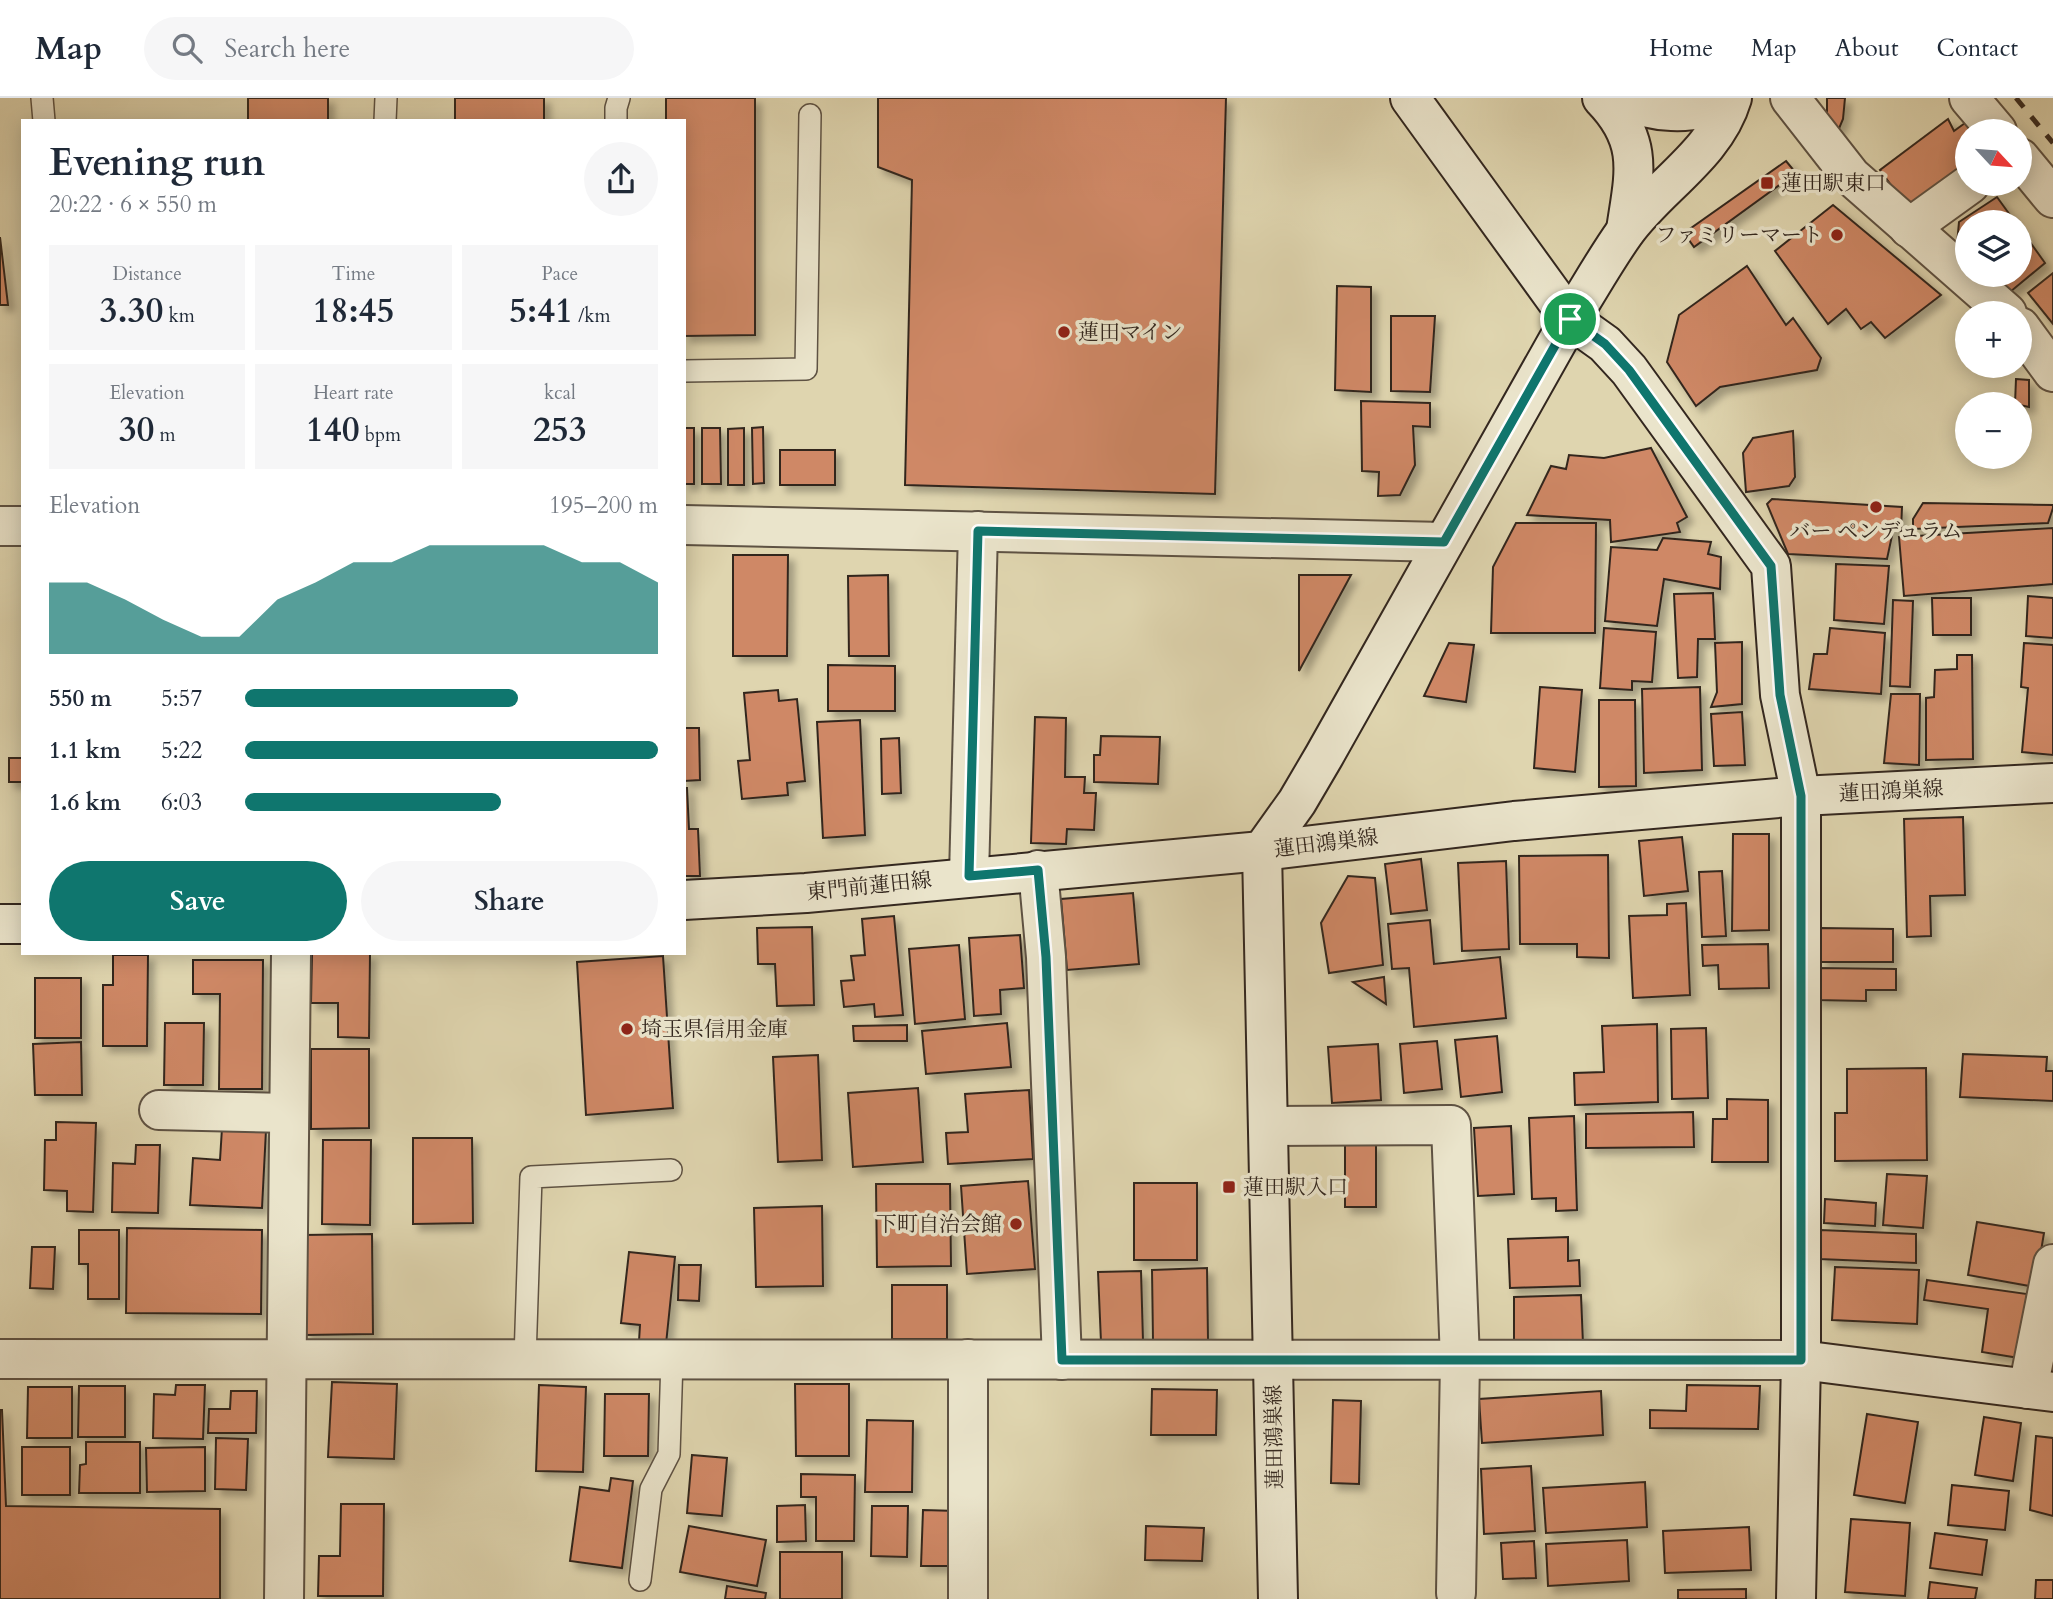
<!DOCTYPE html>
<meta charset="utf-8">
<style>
:root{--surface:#fff;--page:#f6f6f7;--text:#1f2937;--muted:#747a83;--line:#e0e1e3;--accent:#0f766e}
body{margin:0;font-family:Cardo,"Noto Serif JP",serif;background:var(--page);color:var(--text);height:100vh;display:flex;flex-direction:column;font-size:26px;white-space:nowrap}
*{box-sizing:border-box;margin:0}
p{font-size:23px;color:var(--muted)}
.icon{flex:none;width:38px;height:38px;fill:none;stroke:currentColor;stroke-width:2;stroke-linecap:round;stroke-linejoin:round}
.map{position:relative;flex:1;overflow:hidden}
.side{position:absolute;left:21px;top:21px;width:665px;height:836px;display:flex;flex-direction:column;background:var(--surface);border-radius:0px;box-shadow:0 4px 18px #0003}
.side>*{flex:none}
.needle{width:46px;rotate:116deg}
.buttons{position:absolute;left:1955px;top:21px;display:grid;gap:14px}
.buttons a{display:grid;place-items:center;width:77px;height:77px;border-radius:50%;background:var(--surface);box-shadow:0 4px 18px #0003;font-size:35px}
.pin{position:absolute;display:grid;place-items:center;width:60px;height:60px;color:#fff;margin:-30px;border:4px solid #fff;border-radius:50%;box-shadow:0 2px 7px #0007}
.round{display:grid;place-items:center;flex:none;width:74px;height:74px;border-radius:37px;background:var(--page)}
.head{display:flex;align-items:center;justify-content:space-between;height:119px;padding:0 28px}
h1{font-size:38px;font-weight:700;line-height:52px}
.metrics{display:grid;grid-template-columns:repeat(3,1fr);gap:10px;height:119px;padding:7px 28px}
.metrics div{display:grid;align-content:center;border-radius:0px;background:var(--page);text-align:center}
.metrics b{font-size:35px;font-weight:700}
.metrics small{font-size:19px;font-weight:400}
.metrics p{font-size:19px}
.chart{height:196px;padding:14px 28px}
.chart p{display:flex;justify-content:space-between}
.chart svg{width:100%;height:126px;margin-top:7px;fill:var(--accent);opacity:.7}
.action{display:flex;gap:14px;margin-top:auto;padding:14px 28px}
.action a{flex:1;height:80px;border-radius:42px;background:var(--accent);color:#fff;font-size:28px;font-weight:700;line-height:80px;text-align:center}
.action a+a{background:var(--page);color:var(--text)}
ul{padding:0 28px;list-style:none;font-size:23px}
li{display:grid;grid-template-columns:112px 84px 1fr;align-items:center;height:52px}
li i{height:18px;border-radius:9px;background:var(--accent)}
header{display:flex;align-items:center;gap:42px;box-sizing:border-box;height:98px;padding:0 35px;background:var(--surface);border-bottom:2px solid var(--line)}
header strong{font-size:33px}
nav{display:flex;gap:38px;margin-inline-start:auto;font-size:24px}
.search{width:490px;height:63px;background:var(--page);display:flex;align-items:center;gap:18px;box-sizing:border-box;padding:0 24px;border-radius:38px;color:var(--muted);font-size:26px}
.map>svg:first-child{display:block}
.building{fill:#cf8866;stroke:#33271f;stroke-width:2;filter:url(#shadow)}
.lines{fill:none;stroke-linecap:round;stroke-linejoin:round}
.lane-casing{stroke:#5e5243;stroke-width:24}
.street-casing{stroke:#5e5243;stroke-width:42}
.secondary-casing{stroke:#33271f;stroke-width:42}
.lane{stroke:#eae4cb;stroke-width:21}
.street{stroke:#eae4cb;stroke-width:38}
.secondary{stroke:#eae4cb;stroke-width:38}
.rail{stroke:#33271f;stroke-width:5;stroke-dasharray:12 12;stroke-linecap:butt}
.route-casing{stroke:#fff;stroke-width:14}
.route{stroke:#0f766e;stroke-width:9}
.poi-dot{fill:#8f2418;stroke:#eae4cb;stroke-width:2.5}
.labels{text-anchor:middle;stroke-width:7;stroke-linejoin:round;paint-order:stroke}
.poi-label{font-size:21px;fill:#33271f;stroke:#eae4cb;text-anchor:start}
.street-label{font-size:21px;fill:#33271f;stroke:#eae4cb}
</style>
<header>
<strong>Map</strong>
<div class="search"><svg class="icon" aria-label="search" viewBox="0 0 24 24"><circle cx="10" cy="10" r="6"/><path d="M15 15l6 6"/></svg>Search here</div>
<nav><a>Home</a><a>Map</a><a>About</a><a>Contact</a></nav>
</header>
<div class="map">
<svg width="2053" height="1501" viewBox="0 0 2053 1501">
<defs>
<filter id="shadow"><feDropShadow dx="6" dy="6" stdDeviation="3.5" flood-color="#0004"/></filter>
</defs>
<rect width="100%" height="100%" fill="#dfd5af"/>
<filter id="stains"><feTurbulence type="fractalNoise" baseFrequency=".00286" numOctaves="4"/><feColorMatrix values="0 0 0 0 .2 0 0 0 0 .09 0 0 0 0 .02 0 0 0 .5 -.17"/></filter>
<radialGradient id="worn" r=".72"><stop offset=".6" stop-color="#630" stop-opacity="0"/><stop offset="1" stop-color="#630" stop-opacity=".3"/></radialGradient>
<g class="building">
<rect x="248" y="0" width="80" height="23"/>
<rect x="455" y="0" width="89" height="23"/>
<polygon points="666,0 755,0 755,237 684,238 684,23 666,23"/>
<polygon points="878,0 1226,0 1215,396 905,387 912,82 878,69"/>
<polygon points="1827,0 1845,0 1843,21 1838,33 1823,26 1827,13"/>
<polygon points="1948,21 1954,33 1965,25 1972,33 1967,33 1967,66 1907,109 1880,72"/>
<polygon points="1786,63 1796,75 1694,149 1684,135"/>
<polygon points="1997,99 2015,124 1967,124 1967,155 1957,146 1959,124"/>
<polygon points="1833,107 1941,197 1885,240 1871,224 1861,231 1846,211 1828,226 1775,153"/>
<polygon points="2020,130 2045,165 2010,194 1991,177 2020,177"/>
<polygon points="0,139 8,207 0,207"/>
<polygon points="1747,168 1786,227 1793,220 1821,260 1817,272 1720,289 1696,308 1667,264 1679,217"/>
<polygon points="2053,175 2053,226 2028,195"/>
<polygon points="1337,188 1371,189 1371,294 1335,292"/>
<polygon points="1391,218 1435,218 1430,294 1391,293"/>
<polygon points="2016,281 2029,282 2029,309 2015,306"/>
<polygon points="1361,303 1430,305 1430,329 1413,328 1415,367 1400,397 1378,398 1379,374 1362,373"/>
<polygon points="763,329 764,385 753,386 752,330"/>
<rect x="684" y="330" width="10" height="56"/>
<polygon points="702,330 720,330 721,386 702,386"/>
<polygon points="744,330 744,387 728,387 728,331"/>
<polygon points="1793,333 1795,379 1789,388 1746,394 1743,355 1753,340"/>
<polygon points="1651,350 1687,419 1677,425 1680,434 1611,444 1610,422 1527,417 1551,368 1566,371 1569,357 1604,360"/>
<rect x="780" y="352" width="55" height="35"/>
<polygon points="1772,401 1902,409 1901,433 1893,433 1887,461 1788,456 1767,406"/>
<polygon points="1923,405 2053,407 2053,410 2048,425 1913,431 1913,421"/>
<polygon points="1516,425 1596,425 1595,535 1491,535 1493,469"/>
<polygon points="2053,430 2053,486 1904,498 1899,439"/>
<polygon points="1663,440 1711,444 1708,456 1721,459 1720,491 1664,481 1657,528 1605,523 1611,449 1657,452"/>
<polygon points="733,457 788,457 787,558 733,558"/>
<polygon points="1836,466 1889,468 1884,526 1834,522"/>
<polygon points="888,477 889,558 849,558 848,478"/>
<polygon points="1299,477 1351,477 1299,573"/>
<polygon points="1713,495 1715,541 1698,541 1697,579 1678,580 1674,496"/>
<polygon points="2028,498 2053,500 2053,540 2026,538"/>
<polygon points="1932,500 1971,500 1971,537 1933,537"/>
<polygon points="1893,502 1913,503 1910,589 1890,588"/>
<polygon points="1604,530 1656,534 1652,584 1632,583 1632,592 1600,590"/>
<polygon points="1830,530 1885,535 1881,596 1809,591 1814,556 1827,556"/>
<polygon points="1742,544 1742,606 1711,609 1717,594 1715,545"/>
<polygon points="1449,545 1474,547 1466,604 1424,598"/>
<polygon points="2024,545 2053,547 2053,657 2022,654 2028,590 2021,589"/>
<polygon points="1957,557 1972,557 1973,661 1926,662 1926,600 1934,599 1935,572 1957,571"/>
<polygon points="828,567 895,568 895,613 828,613"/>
<polygon points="1540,589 1582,592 1575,674 1534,670"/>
<polygon points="1700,589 1702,672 1644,675 1642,591"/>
<polygon points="778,592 779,603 797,601 805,683 787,685 788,697 742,701 738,663 750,662 744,595"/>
<polygon points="1891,596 1920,596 1919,667 1884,665"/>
<polygon points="1599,602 1635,602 1636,688 1599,689"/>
<polygon points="1742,614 1745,667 1714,668 1711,616"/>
<polygon points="1035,619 1066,620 1065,679 1085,679 1084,695 1096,695 1094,732 1067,731 1066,746 1031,745"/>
<polygon points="860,622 865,737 823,740 817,624"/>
<polygon points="684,630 699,630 700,682 684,683"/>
<polygon points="1101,638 1160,639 1158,686 1094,684 1094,657 1100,657"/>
<polygon points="899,640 901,695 882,696 881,641"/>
<rect x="9" y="660" width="14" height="24"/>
<polygon points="684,690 687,690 689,731 698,731 700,778 684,778"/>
<polygon points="1963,719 1965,797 1930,798 1931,838 1907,839 1904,721"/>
<polygon points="1733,736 1769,736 1769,832 1732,833"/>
<polygon points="1682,739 1688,793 1644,798 1639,743"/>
<polygon points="1608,757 1609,860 1577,859 1577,846 1520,846 1519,758"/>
<polygon points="1421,761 1427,812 1391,816 1385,766"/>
<polygon points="1506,763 1509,851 1462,853 1458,765"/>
<polygon points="1722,773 1726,838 1702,839 1699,774"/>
<polygon points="1348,778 1375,780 1383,867 1329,875 1321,825"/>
<polygon points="1133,795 1139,866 1067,872 1061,801"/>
<polygon points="1686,805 1690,897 1633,900 1629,818 1667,817 1667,806"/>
<polygon points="894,818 903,917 875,919 874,906 844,909 841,883 854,882 851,858 865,857 862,821"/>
<polygon points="1430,822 1434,866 1500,859 1506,920 1414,929 1409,870 1392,871 1388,826"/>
<polygon points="812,829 814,907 777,908 775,866 758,866 757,830"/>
<polygon points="1821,830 1893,831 1893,864 1821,864"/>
<polygon points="1020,837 1024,890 1000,892 1001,916 974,918 969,840"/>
<polygon points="1768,846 1769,890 1719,891 1718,867 1703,868 1702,847"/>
<polygon points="959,847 965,921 915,926 909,851"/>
<polygon points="312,856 370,856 369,940 338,939 338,905 311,905"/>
<polygon points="113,857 148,857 147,948 103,948 103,887 113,887"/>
<polygon points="663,858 673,1010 586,1017 577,864"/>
<polygon points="193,862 263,862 262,991 219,991 220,896 193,896"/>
<polygon points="1817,870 1896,871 1896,892 1866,892 1866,903 1815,902"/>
<polygon points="1384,879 1386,906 1353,884"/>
<rect x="35" y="880" width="46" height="60"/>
<polygon points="165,925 204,925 203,987 164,987"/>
<polygon points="1007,925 1011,969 926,976 922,933"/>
<polygon points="1657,926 1658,1004 1575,1007 1574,975 1604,974 1602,928"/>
<polygon points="907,927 907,943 854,943 853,928"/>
<polygon points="1706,930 1708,1000 1672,1001 1671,931"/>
<polygon points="1497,938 1502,994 1461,999 1455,942"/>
<polygon points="1437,943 1442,991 1404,995 1400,946"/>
<polygon points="81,944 82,997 35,997 33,946"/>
<polygon points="1378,946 1381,1002 1332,1005 1328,949"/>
<polygon points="311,951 369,951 369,1030 311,1031"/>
<polygon points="1963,956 2047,959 2046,973 2053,973 2053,1003 1960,999"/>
<polygon points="818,957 822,1062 778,1064 773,959"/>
<polygon points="1926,970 1927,1062 1835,1063 1835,1015 1847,1015 1847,971"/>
<polygon points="918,990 923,1064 853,1069 848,995"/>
<polygon points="1029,992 1033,1061 948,1066 946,1035 968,1034 965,996"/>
<polygon points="1727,1001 1768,1002 1768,1064 1712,1064 1713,1021 1727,1021"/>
<polygon points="1693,1014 1694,1049 1586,1050 1586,1016"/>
<polygon points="1574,1018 1577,1112 1556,1113 1556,1100 1532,1101 1529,1020"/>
<polygon points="56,1024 96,1025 93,1114 67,1113 67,1093 44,1092 45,1042 56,1042"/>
<polygon points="1511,1028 1514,1096 1478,1098 1474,1030"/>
<polygon points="222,1030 266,1032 262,1110 190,1107 193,1060 220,1062"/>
<polygon points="413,1040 472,1040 473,1125 413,1126"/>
<polygon points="323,1042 371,1042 370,1127 322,1126"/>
<rect x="1345" y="1046" width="31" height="63"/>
<polygon points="136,1047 160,1047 158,1115 112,1114 113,1065 135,1066"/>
<polygon points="1887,1076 1927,1078 1923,1130 1883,1127"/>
<polygon points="1028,1083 1035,1171 967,1176 961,1088"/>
<rect x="1134" y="1085" width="63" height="77"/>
<polygon points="876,1086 950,1086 951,1168 877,1169"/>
<polygon points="1825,1101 1876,1105 1875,1128 1824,1125"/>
<polygon points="822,1108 823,1188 756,1189 754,1110"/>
<polygon points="1977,1124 2044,1135 2035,1189 1968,1177"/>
<polygon points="127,1130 262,1132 261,1216 126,1215"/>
<polygon points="79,1132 119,1132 119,1201 88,1201 88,1166 79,1166"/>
<polygon points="1820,1132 1916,1136 1916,1165 1819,1161"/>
<polygon points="372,1136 373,1236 304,1237 303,1137"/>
<polygon points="1568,1139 1568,1163 1579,1162 1580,1188 1510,1190 1508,1141"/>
<polygon points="32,1149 55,1149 53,1191 30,1190"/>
<polygon points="629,1154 675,1159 666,1246 639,1243 640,1227 621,1225"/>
<polygon points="679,1167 701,1167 699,1203 678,1202"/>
<polygon points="1835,1169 1919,1172 1917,1226 1832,1222"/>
<polygon points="1207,1170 1208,1242 1153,1243 1152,1172"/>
<polygon points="1141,1173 1143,1243 1101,1244 1098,1174"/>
<polygon points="1927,1182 2027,1196 2019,1260 1982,1254 1988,1211 1924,1202"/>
<rect x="892" y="1187" width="55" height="54"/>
<polygon points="1581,1197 1583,1246 1514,1247 1514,1199"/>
<polygon points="332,1284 397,1286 394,1361 328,1359"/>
<polygon points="795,1286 849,1286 849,1358 796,1358"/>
<polygon points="176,1287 205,1287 203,1341 153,1340 154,1296 175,1297"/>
<polygon points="539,1287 586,1289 583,1374 536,1373"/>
<polygon points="1687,1287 1760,1288 1758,1331 1650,1330 1650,1312 1686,1313"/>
<polygon points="79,1288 125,1288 125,1339 78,1339"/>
<polygon points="28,1289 72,1289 72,1340 27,1340"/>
<polygon points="1152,1291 1217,1292 1216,1337 1151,1337"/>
<polygon points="231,1293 257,1293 256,1335 208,1335 209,1311 230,1311"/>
<polygon points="1601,1293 1603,1337 1482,1345 1479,1301"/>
<polygon points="605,1296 649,1296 648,1358 604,1358"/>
<polygon points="1333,1302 1361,1303 1359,1386 1331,1385"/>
<polygon points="0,1312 2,1312 6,1408 220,1411 220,1501 0,1501"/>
<polygon points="1867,1316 1918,1324 1905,1405 1854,1397"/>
<polygon points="1984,1319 2021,1325 2013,1383 1975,1377"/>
<polygon points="867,1322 913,1323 912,1394 865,1394"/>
<polygon points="2036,1338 2053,1340 2053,1418 2030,1412"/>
<polygon points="216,1340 248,1341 246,1392 215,1391"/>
<polygon points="86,1344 140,1344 140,1395 79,1395 80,1367 86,1366"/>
<rect x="22" y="1349" width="48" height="48"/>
<polygon points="205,1349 205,1393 147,1394 146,1350"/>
<polygon points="692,1357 727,1360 722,1418 687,1415"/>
<polygon points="1531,1368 1535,1433 1484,1436 1481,1371"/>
<polygon points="801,1376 855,1377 854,1443 816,1443 816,1399 801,1399"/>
<polygon points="611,1380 633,1383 622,1470 570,1463 580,1389 609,1393"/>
<polygon points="1645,1384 1647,1429 1546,1435 1543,1390"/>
<polygon points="1952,1387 2009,1393 2005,1432 1948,1427"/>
<polygon points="341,1406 384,1406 383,1498 318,1498 319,1458 340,1458"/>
<polygon points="805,1407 806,1443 777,1444 777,1408"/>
<polygon points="872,1408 908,1408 907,1459 871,1458"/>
<polygon points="923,1412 957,1413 956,1468 921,1468"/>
<polygon points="1851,1421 1910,1425 1905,1498 1845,1494"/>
<polygon points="689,1428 766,1442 757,1488 680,1474"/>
<polygon points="1146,1428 1204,1430 1202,1463 1145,1462"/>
<polygon points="1749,1429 1751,1472 1665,1475 1663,1433"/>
<polygon points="1935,1435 1987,1442 1982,1477 1930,1470"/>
<polygon points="1627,1442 1629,1483 1548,1488 1546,1446"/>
<polygon points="1534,1443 1536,1480 1503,1481 1501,1445"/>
<rect x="780" y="1454" width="62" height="47"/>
<polygon points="2036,1482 2053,1482 2053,1501 2035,1501"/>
<polygon points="1930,1484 1977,1490 1975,1501 1928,1501"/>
<polygon points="727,1488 766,1495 765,1501 725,1501"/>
<polygon points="1746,1491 1746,1501 1678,1501 1678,1492"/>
</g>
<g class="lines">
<g class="lane-casing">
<g id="lane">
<polyline points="42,0 44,23"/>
<polyline points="385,23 386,0"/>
<polyline points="616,23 616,10 619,0"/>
<polyline points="684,273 806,271 810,17"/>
<polyline points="525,1261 531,1079 671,1072"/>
<polyline points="640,1482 651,1391 669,1356 672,1261"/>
</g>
</g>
<g class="street-casing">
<g id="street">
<polyline points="1790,0 1851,78 2007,215"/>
<polyline points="1969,0 1997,33"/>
<polyline points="2020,60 2053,100"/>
<polyline points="1909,130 1970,86"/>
<polyline points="2020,229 2053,274"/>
<polyline points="684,427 1444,444"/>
<polyline points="0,428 23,428"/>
<polyline points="1038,772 1046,859 1062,1262"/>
<polyline points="969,778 978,433"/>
<polyline points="159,1012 289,1015"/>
<polyline points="1269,1028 1451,1027 1460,1262 1456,1495"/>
<polyline points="0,1261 1801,1262"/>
<polyline points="968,1261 968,1501"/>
<polyline points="2028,1291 2053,1166"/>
<polyline points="284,1501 291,856"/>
</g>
</g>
<g class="secondary-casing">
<g id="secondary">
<polyline points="1410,0 1570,221 1605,246 1629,272 1771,468 1780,597 1801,698 1801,1262 1796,1501"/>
<path d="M 1602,0 C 1645,44 1634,77 1626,132"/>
<path d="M 1619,0 C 1650,14 1694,21 1722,0"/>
<path d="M 1262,753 L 1297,704 L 1324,658 L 1570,221 C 1588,193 1605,162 1625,134 C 1658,88 1715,57 1732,0"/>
<polyline points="1262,753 1278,1501"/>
<polyline points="684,802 806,795 1262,753 1514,723 1801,698 2053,685"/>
<polyline points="0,826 23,826"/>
<polyline points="1801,1262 2053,1294"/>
</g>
</g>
<use href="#lane" class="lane"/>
<use href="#street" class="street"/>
<use href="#secondary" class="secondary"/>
<polyline class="rail" points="2016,0 2053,45"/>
</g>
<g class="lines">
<g class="route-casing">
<polygon id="route" points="1570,221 1605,246 1629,272 1771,468 1780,597 1801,698 1801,1262 1062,1262 1046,859 1038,772 969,778 978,433 1444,444"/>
</g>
<use href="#route" class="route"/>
</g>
<g class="poi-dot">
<rect x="1760" y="78" width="14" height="14" rx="3.5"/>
<circle cx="1837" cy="137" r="7"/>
<circle cx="1064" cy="234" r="7"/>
<circle cx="1876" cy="409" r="7"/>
<circle cx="627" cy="931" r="7"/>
<rect x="1222" y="1082" width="14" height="14" rx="3.5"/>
<circle cx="1016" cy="1126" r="7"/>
</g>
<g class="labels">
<g class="poi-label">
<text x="1781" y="92">蓮田駅東口</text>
<text x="1823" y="144" text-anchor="end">ファミリーマート</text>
<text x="1078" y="241">蓮田マイン</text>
<text x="1876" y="440" text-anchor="middle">バー ペンデュラム</text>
<text x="641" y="938">埼玉県信用金庫</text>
<text x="1243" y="1096">蓮田駅入口</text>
<text x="1002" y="1133" text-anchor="end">下町自治会館</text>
</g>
<g class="street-label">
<text transform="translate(1891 693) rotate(-3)" y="7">蓮田鴻巣線</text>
<text transform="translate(1326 745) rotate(-7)" y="7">蓮田鴻巣線</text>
<text transform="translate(869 788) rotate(-6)" y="7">東門前蓮田線</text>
<text transform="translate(1274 1339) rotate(-91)" y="7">蓮田鴻巣線</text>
</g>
</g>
<rect width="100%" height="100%" filter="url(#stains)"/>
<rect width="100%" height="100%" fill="url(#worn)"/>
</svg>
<div class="buttons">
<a><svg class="needle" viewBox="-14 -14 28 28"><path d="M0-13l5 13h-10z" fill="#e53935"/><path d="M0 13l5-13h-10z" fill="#747a83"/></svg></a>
<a><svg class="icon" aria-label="layers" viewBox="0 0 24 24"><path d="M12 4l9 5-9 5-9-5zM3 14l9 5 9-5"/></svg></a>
<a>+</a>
<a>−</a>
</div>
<div class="pin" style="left:1570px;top:221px;background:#1e9e55"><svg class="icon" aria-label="arrive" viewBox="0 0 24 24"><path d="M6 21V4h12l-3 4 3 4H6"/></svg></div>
<section class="side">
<div class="head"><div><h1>Evening run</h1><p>20:22 · 6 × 550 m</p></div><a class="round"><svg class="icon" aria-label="share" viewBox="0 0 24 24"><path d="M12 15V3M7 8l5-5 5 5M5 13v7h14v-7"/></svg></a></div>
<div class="metrics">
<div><p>Distance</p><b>3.30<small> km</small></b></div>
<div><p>Time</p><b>18:45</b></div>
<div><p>Pace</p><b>5:41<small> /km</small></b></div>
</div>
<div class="metrics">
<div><p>Elevation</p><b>30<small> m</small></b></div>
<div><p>Heart rate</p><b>140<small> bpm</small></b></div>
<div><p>kcal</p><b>253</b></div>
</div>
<div class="chart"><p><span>Elevation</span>195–200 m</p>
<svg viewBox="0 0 160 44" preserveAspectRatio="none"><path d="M0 44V19L10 19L20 25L30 32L40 38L50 38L60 25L70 19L80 12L90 12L100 6L110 6L120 6L130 6L140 12L150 12L160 19V44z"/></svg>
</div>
<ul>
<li><b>550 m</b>5:57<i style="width:66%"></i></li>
<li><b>1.1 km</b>5:22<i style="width:100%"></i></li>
<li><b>1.6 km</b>6:03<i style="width:62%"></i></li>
</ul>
<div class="action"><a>Save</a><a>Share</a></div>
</section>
</div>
